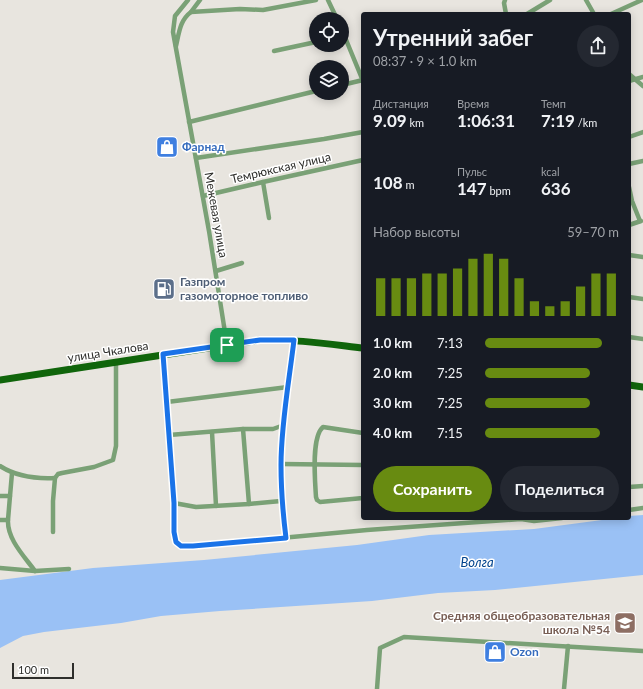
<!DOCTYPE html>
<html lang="ru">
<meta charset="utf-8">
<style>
:root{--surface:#171b24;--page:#242831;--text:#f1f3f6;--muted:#9ea1a6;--accent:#688b11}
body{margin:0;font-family:Lato,sans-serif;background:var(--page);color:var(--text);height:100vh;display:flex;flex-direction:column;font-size:15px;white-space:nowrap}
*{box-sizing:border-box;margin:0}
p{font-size:13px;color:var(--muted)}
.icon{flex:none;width:22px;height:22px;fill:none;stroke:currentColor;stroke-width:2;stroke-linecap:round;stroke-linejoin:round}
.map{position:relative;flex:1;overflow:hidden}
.details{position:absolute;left:361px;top:12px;width:270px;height:508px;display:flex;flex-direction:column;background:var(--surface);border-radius:4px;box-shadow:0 2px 10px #0003}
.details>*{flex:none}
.buttons{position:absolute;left:309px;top:12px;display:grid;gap:8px}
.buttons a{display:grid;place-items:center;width:40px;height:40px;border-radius:50%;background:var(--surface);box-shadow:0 2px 10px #0003;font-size:20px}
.scale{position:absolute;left:12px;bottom:10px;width:62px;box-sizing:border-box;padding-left:4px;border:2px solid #2e2e2b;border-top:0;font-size:11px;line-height:14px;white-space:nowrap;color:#2e2e2b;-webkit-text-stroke:3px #fff;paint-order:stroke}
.pin{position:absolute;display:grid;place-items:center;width:34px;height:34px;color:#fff;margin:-17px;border-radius:8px;box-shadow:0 2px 6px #0006}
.round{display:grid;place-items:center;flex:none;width:42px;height:42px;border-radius:21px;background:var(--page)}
.head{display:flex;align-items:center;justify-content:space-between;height:68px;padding:0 12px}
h1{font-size:22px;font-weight:700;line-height:30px}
.stats{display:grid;grid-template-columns:repeat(3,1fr);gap:6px;height:68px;padding:4px 12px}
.stats div{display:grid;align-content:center}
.stats b{font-size:17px;font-weight:700}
.stats small{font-size:11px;font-weight:400}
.stats p{font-size:11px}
.chart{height:112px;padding:8px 12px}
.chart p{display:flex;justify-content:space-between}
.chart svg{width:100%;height:72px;margin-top:4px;stroke:var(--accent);stroke-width:6}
.cta{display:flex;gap:8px;margin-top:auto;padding:8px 12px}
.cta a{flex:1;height:46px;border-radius:24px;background:var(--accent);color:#fff;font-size:16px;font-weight:700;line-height:46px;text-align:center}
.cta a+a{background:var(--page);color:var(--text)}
ul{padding:0 12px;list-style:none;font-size:13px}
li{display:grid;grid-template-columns:64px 48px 1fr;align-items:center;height:30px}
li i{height:10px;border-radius:5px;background:var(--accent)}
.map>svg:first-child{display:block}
.water{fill:#9ac1f5}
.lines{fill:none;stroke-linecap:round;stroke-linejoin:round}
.street{stroke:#7aa176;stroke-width:4.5}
.primary{stroke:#10650b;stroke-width:7}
.route-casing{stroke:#fff;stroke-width:8}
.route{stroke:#1a73e8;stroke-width:5}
.labels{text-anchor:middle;stroke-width:3;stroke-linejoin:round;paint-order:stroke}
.shop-label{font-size:12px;font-weight:bold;fill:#366cbe;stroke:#fff;text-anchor:start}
.street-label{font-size:12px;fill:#2e2e2b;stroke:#fff}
.service-label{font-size:12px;font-weight:bold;fill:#4e5e75;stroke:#fff;text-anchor:start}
.education-label{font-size:12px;font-weight:bold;fill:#785e54;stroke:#fff;text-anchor:end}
.water-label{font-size:13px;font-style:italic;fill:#00438d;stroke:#fff}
</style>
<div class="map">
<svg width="643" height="689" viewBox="0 0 643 689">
<rect width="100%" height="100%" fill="#e8e5df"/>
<polygon class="water" points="643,515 643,575 495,590 438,593 372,601 220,611 161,616 121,623 44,632 23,636 0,648 0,580 93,568 204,560 357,545 429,535 534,529 617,518 629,518 629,516"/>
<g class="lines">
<g class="street">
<polyline points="188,0 175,16 173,32 209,231 227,345"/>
<polyline points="328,0 337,19"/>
<polyline points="505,0 504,3 506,14"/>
<polyline points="586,0 594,14"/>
<polyline points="191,12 200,0"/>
<polyline points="527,14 550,0"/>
<polyline points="611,14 642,0"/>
<polyline points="342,30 363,81"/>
<path d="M 176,46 C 179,33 180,20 191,12 L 240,9 L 263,10 L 316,0"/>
<polyline points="274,51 316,42"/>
<polyline points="629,74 643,86"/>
<polyline points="629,81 643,77"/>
<polyline points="342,85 363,80"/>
<polyline points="189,122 316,91"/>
<polyline points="629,137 643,132"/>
<polyline points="196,158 324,139 363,132"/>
<polyline points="629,164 643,161"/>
<polyline points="263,182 269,218"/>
<polyline points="629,187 632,201 640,221"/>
<polyline points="203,196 263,182 363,160"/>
<polyline points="629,225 641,221"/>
<polyline points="629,255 643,257"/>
<polyline points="216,271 242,263"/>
<polyline points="629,297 643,299"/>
<polyline points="629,337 643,339"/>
<polyline points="163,354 174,503 174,532 176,542 181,546 193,546 367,530 521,519 534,521 562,518"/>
<polyline points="167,402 288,387"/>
<polyline points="243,429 249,504"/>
<polyline points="212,432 216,506"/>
<path d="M 363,433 L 323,427 C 311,437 315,481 316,497 L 317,500 L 320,502 L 363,498"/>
<polyline points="169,435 243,429 273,429 284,425"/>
<polyline points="281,464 363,465"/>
<path d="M 0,466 C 17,477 35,479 55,478"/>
<polyline points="629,487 643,486"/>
<polyline points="0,496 10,496 8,520"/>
<polyline points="10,496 12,473"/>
<polyline points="174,503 196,507 249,504 281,501"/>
<polyline points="629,510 643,508"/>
<path d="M 0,520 L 8,520 C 7,539 24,556 35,571"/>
<polyline points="53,532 53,501 55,478 58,474 62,473 94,467 113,460 116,446 116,361"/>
<path d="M 286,538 C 283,514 281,490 281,465 C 281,424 289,382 294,340"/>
<polyline points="0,568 35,571 69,569"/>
<polyline points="377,689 380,648 404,637 643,651"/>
<polyline points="564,689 568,646"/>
</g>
<g class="primary">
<path d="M 0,380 L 260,340 C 295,339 328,344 363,348"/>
<polyline points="629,385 643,387"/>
</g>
</g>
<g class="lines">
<g class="route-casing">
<path id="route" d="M 260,340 L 294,340 C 289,382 281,424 281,465 C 281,490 283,514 286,538 L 193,546 L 181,546 L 176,542 L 174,532 L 174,503 L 163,354 Z"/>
</g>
<use href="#route" class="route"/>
</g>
<defs>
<g id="shop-square" transform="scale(1.15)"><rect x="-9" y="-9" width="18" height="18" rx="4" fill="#3f7fe0" stroke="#fff"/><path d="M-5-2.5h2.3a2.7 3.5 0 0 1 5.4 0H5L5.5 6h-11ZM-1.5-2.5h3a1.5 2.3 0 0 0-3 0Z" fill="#fff"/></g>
<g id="fuel-square" transform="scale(1.15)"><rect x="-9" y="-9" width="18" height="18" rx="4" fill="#5c6f8a" stroke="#fff"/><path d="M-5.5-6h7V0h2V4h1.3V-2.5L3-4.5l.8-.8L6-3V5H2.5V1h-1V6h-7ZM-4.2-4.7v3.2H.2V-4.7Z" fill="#fff"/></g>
<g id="school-square" transform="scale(1.15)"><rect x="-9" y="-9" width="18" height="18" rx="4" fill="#8d6e63" stroke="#fff"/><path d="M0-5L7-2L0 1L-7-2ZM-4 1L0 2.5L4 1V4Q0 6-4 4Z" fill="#fff"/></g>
</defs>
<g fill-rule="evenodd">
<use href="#shop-square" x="167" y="147"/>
<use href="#fuel-square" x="164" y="289"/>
<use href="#school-square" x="625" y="623"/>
<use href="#shop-square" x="495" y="652"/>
</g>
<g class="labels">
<g class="shop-label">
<text x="182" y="151">Фарнад</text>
<text x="510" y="656">Ozon</text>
</g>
<g class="street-label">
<text transform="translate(281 168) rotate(-13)" y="4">Темрюкская улица</text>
<text transform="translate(216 215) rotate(80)" y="4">Межевая улица</text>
<text transform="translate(108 352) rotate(-9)" y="4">улица Чкалова</text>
</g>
<g class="service-label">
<text x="180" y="286">Газпром<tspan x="180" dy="14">газомоторное топливо</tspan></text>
</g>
<g class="education-label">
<text x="610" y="620">Средняя общеобразовательная<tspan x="610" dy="14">школа №54</tspan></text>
</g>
<g class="water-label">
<text x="477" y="567">Волга</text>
</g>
</g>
</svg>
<div class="buttons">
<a><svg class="icon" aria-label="locate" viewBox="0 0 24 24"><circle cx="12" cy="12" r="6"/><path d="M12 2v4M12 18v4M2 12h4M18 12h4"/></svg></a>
<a><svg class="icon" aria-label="layers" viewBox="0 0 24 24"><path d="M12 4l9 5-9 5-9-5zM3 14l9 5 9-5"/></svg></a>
</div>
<div class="scale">100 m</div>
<div class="pin" style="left:227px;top:345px;background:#1e9e55"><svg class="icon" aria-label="arrive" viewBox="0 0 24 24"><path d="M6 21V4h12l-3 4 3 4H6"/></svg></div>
<section class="details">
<div class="head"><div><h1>Утренний забег</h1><p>08:37 · 9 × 1.0 km</p></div><a class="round"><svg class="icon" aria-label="share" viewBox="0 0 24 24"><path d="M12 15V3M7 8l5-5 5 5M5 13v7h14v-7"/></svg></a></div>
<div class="stats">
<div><p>Дистанция</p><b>9.09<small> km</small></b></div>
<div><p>Время</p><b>1:06:31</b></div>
<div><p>Темп</p><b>7:19<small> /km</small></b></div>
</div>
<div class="stats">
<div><b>108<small> m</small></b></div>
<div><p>Пульс</p><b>147<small> bpm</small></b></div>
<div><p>kcal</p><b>636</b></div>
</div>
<div class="chart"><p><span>Набор высоты</span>59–70 m</p>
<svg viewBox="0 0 160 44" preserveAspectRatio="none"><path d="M5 44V21M15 44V21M25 44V21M35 44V18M45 44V18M55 44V15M65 44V9M75 44V6M85 44V9M95 44V21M105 44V35M115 44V38M125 44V35M135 44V26M145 44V18M155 44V18"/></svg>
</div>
<ul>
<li><b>1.0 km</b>7:13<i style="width:87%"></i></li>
<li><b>2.0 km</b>7:25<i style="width:78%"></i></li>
<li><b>3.0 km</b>7:25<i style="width:78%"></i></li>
<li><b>4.0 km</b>7:15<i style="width:86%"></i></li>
</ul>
<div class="cta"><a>Сохранить</a><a>Поделиться</a></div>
</section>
</div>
